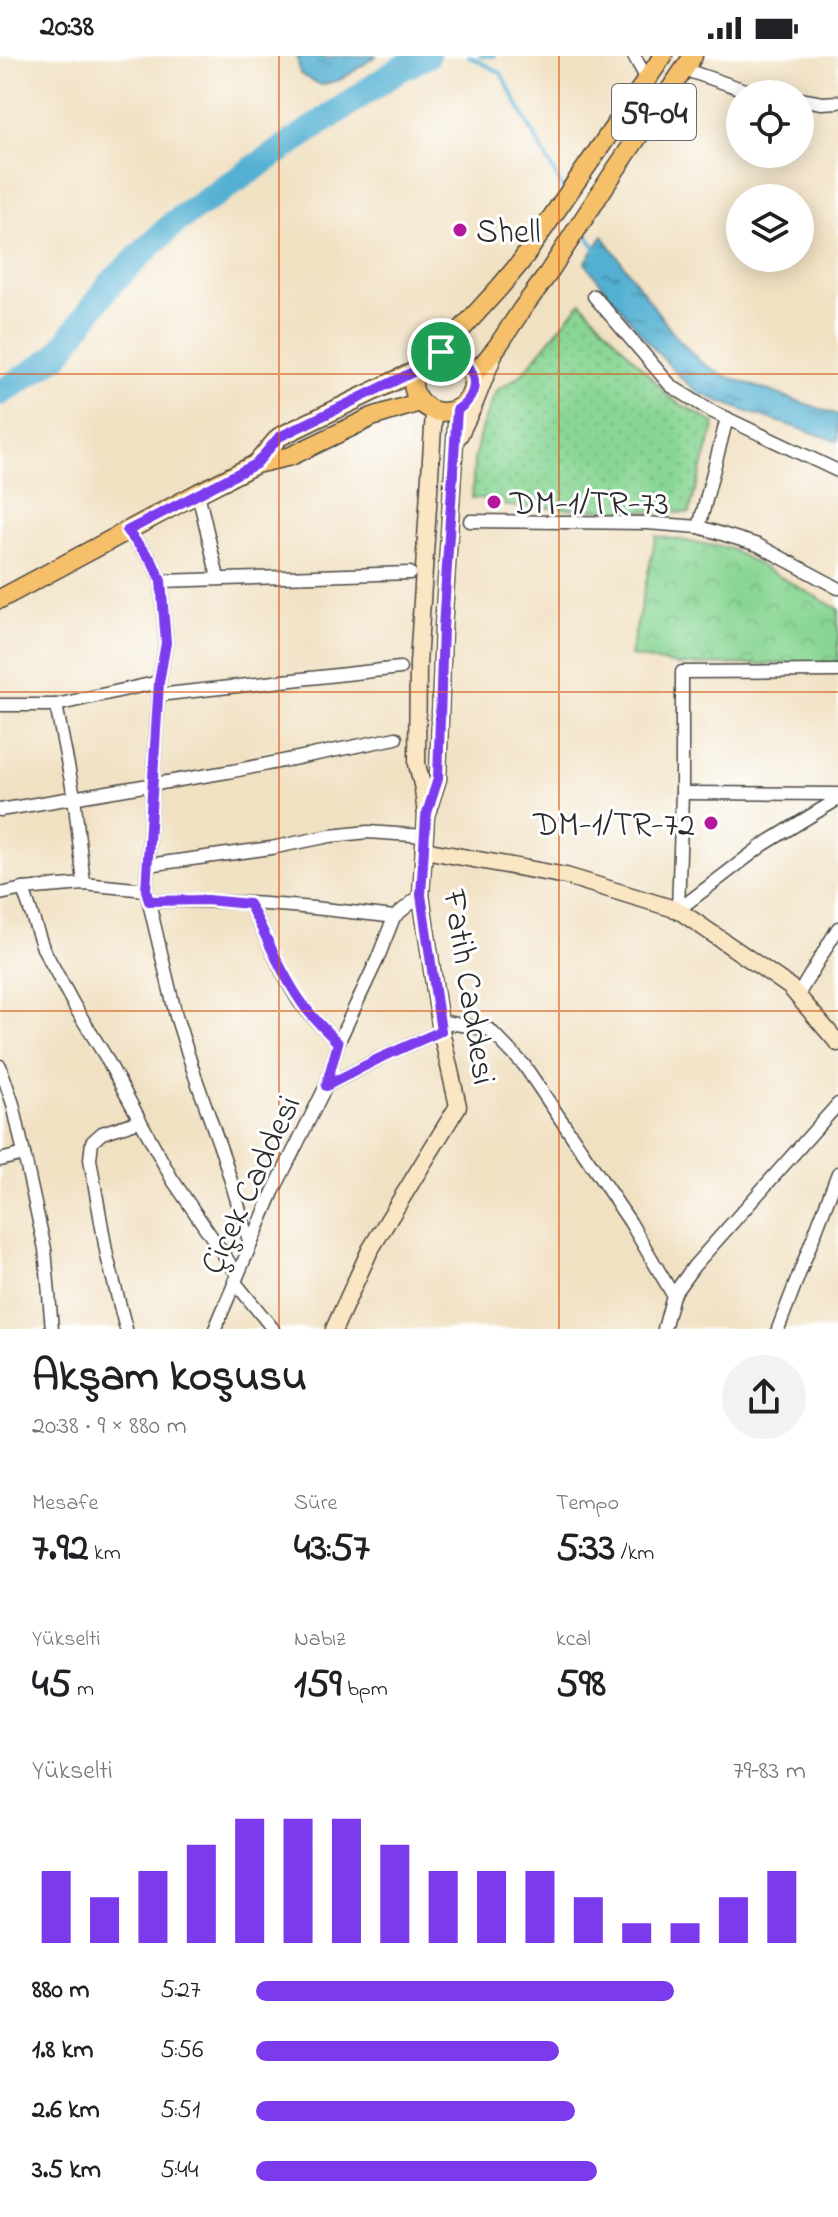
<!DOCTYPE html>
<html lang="tr">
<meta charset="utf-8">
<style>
:root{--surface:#fff;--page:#f2f2f2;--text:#202124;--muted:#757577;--accent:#7c3aed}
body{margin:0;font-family:"Indie Flower",sans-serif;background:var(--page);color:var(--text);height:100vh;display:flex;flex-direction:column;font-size:30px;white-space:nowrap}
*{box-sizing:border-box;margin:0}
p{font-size:26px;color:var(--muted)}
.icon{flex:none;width:44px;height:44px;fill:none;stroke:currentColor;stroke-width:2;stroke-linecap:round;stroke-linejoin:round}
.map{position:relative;height:1273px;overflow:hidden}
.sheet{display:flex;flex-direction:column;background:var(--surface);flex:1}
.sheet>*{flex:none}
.fabs{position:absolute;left:726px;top:24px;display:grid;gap:16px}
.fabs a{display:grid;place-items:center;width:88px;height:88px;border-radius:50%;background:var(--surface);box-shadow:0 4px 20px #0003;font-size:40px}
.pin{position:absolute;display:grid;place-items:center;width:68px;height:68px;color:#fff;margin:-34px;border:4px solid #fff;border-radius:50%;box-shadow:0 2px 8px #0007}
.round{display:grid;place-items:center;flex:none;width:84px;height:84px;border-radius:42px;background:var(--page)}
.head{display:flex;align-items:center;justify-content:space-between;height:136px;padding:0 32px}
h1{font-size:44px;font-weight:700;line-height:60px}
.figures{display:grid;grid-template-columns:repeat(3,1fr);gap:12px;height:136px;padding:8px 32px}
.figures div{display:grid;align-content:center}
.figures b{font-size:40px;font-weight:700}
.figures small{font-size:22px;font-weight:400}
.figures p{font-size:22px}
.chart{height:224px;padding:16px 32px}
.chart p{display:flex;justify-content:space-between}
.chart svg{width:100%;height:144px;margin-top:8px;stroke:var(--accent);stroke-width:6}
ul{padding:0 32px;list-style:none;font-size:26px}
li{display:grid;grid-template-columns:128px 96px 1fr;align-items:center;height:60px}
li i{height:20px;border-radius:10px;background:var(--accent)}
.status{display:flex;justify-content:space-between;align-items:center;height:56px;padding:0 40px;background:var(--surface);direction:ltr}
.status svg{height:22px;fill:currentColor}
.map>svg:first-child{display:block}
.grass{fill:url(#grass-dots);stroke:#5a8060;stroke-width:2}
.park{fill:url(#park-crowns);stroke:#5a8060;stroke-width:2}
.water{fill:url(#water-ripples);stroke:#3f6e7e;stroke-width:2}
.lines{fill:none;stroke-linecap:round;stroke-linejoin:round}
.stream{stroke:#53b0d2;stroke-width:4}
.river{stroke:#53b0d2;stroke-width:26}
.minor-casing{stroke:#494642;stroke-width:15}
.secondary-casing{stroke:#494642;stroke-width:19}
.primary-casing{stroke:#494642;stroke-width:21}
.minor{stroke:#fff;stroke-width:12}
.secondary{stroke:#fbe6c4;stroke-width:16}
.primary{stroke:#f6c06b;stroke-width:18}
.route-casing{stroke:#fff;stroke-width:16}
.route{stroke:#7c3aed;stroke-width:10}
.grid{fill:none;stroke:#d5540f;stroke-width:2;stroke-opacity:0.55}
.poi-dot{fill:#b5179e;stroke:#fff;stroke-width:3}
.labels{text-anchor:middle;stroke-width:6;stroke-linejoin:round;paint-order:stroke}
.shield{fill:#fff;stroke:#6b6b6b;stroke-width:2}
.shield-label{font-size:32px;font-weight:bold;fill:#2b2b2b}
.poi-label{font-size:34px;fill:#2b2b2b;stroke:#fff;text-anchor:start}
.street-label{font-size:34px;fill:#2b2b2b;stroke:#fff}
</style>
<div class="status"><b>20:38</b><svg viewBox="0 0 49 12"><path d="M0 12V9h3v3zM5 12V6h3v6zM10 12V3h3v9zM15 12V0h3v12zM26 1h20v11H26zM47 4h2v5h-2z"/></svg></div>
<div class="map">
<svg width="838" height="1273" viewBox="0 0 838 1273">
<defs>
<pattern id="grass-dots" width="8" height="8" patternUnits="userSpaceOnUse" patternTransform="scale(2)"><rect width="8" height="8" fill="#89d694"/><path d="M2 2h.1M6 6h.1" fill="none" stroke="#76b880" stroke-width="1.8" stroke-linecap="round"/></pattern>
<pattern id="park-crowns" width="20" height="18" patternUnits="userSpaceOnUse" patternTransform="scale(2)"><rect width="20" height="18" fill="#89d694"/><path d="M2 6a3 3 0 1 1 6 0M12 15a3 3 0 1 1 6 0" fill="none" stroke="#76b880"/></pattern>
<pattern id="water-ripples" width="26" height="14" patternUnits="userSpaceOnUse" patternTransform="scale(2)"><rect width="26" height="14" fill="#53b0d2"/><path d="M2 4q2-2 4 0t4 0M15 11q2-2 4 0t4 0" fill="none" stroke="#458fab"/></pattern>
</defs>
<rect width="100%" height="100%" fill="#fff"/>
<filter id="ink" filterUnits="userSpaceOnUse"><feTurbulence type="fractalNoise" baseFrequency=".0125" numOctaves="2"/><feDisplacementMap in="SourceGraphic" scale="16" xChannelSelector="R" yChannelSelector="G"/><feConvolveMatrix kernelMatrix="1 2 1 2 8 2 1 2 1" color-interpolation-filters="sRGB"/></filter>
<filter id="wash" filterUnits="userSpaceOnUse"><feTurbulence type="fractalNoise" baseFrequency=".006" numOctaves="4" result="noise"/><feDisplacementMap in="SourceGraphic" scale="32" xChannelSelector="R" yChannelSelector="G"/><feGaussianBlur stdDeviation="1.8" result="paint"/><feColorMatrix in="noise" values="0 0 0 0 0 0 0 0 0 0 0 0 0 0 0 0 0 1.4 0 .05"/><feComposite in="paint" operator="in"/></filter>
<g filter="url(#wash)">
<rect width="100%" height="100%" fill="#f1e1c3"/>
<polygon class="grass" points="581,246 671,343 715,367 689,457 505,450 503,443 472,442 474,405 481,373 496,335 522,318"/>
<polygon class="park" points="656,480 728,492 838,553 838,607 678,609 630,600"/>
<g class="water">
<polygon points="297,0 324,0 325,3 337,0 376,0 342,23 321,29 300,18"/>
<polygon points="603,180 672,276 699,305 723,319 838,359 838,385 742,354 699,337 681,322 647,285 585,207"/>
</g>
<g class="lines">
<g class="stream">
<polyline points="469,0 501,17 564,135"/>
<polyline points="480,0 494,0"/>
<polyline points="585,174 596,194"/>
</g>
<polyline class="river" points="0,337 57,300 108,230 175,166 398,14 427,0"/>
</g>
</g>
<g filter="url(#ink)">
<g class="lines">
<g class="minor-casing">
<g id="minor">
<polyline points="634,0 647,23"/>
<polyline points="683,13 745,34 769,38"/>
<polyline points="800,43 822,47 838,46"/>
<polyline points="594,240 671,330 711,355 838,415"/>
<polyline points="198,437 218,522"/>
<polyline points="470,465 647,467 699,471 758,489 838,532"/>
<polyline points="699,471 727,362"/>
<polyline points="127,475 152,505 161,525 166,587 159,626 146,834 176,960 195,1020 224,1102 250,1188"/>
<polyline points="161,525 410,517"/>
<polyline points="158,639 400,612"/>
<polyline points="0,649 56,649 159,626"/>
<polyline points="56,649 74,740 84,828"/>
<polyline points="682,737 838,738"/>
<polyline points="0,754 233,715 396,682"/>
<polyline points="148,809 271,792 330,780 368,776 425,780"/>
<polyline points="23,833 43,892 75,951 104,998 172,1123 237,1218"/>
<polyline points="0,838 23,833 84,828 146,834"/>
<path d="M 149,845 C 231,843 313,851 394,861"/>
<path d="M 249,848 C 267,880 279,915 299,945 C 310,960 325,973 338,987"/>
<polyline points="678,854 682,737 682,616 838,615"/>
<polyline points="678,854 763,789 838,743"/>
<polyline points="798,939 838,872"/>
<polyline points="439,965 490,974 524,1009 630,1166 673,1239"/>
<polyline points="0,1010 13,1048 45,1193 52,1273"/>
<polyline points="326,1030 380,1002 441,975"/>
<polyline points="0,1104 24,1098"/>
<polyline points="234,1225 273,1273"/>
<polyline points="126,1273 107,1200 90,1103 92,1086 102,1077 139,1065"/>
<polyline points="215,1273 273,1136 326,1030 338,987 377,904 394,861 421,839"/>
<polyline points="664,1273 673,1239 694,1210 838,1048"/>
<polyline points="778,1273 838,1117"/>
</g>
</g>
<g class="secondary-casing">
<g id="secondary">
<polyline points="459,380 474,349 494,299"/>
<polyline points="428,754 438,723 443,572 457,354"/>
<polyline points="424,794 566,820 678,854 790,931 838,987"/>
<polyline points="334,1273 370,1194 458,1050 441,975 421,839 426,760 423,733 417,708 418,608 434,356"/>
</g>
</g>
<g class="primary-casing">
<g id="primary">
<circle cx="443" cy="326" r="30"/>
<polyline points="441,296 499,232 520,207 663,0"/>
<polyline points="473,320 497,291 522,253 545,222 616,113 693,0"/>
<polyline points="256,408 279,381 415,315"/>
<polyline points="0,543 198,437 256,408 291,400 372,361 420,346"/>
</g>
</g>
<use href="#minor" class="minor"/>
<use href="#secondary" class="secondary"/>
<use href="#primary" class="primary"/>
</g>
</g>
<g class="lines" filter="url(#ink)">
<g class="route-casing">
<path id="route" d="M 437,296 C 472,296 489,334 457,354 L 443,572 L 438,723 L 426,760 L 421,839 L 441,975 L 380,1002 L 326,1030 L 338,987 C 325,973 310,960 300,944 C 279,914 267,880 249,848 L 207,844 L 149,845 L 146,834 L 159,626 L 166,587 L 161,525 L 152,505 L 127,475 L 256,408 L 279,381 L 415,315 C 421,305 426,300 437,296 Z"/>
</g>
<use href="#route" class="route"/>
</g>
<path class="grid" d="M 279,0 L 279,1273M 559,0 L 559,1273M 0,318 L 838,318M 0,636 L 838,636M 0,955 L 838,955"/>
<g class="poi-dot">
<circle cx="460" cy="174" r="8"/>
<circle cx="494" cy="446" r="8"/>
<circle cx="711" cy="767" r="8"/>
</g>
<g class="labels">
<rect class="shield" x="612" y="28" width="84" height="56" rx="6"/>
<g class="shield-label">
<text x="654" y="67">59-04</text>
</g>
<g class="poi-label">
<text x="476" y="186">Shell</text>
<text x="510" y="458">DM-1/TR-73</text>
<text x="695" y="779" text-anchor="end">DM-1/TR-72</text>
</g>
<g class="street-label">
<text transform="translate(471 931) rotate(81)" y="12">Fatih Caddesi</text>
<text transform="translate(249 1128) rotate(-65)" y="12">Çiçek Caddesi</text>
</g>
</g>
</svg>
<div class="fabs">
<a><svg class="icon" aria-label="locate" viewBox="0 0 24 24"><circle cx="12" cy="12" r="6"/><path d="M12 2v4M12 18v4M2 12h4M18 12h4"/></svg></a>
<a><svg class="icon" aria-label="layers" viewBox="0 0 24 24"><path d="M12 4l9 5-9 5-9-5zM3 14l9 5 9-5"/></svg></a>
</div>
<div class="pin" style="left:441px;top:296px;background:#1e9e55"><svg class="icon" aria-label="arrive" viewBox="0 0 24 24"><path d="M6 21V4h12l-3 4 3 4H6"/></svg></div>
</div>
<section class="sheet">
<div class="head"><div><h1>Akşam koşusu</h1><p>20:38 · 9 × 880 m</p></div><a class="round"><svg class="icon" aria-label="share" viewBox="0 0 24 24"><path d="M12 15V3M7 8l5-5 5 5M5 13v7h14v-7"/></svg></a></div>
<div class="figures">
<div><p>Mesafe</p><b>7.92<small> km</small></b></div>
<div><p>Süre</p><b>43:57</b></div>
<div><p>Tempo</p><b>5:33<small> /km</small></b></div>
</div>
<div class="figures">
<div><p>Yükselti</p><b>45<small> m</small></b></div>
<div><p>Nabız</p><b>159<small> bpm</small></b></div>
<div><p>kcal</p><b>598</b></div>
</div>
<div class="chart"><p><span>Yükselti</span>79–83 m</p>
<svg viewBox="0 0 160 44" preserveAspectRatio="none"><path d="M5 44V22M15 44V30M25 44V22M35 44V14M45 44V6M55 44V6M65 44V6M75 44V14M85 44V22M95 44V22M105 44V22M115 44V30M125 44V38M135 44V38M145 44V30M155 44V22"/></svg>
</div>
<ul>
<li><b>880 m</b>5:27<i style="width:76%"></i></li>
<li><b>1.8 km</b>5:56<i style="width:55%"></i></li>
<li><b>2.6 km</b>5:51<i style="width:58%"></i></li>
<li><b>3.5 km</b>5:44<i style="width:62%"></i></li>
</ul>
</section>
